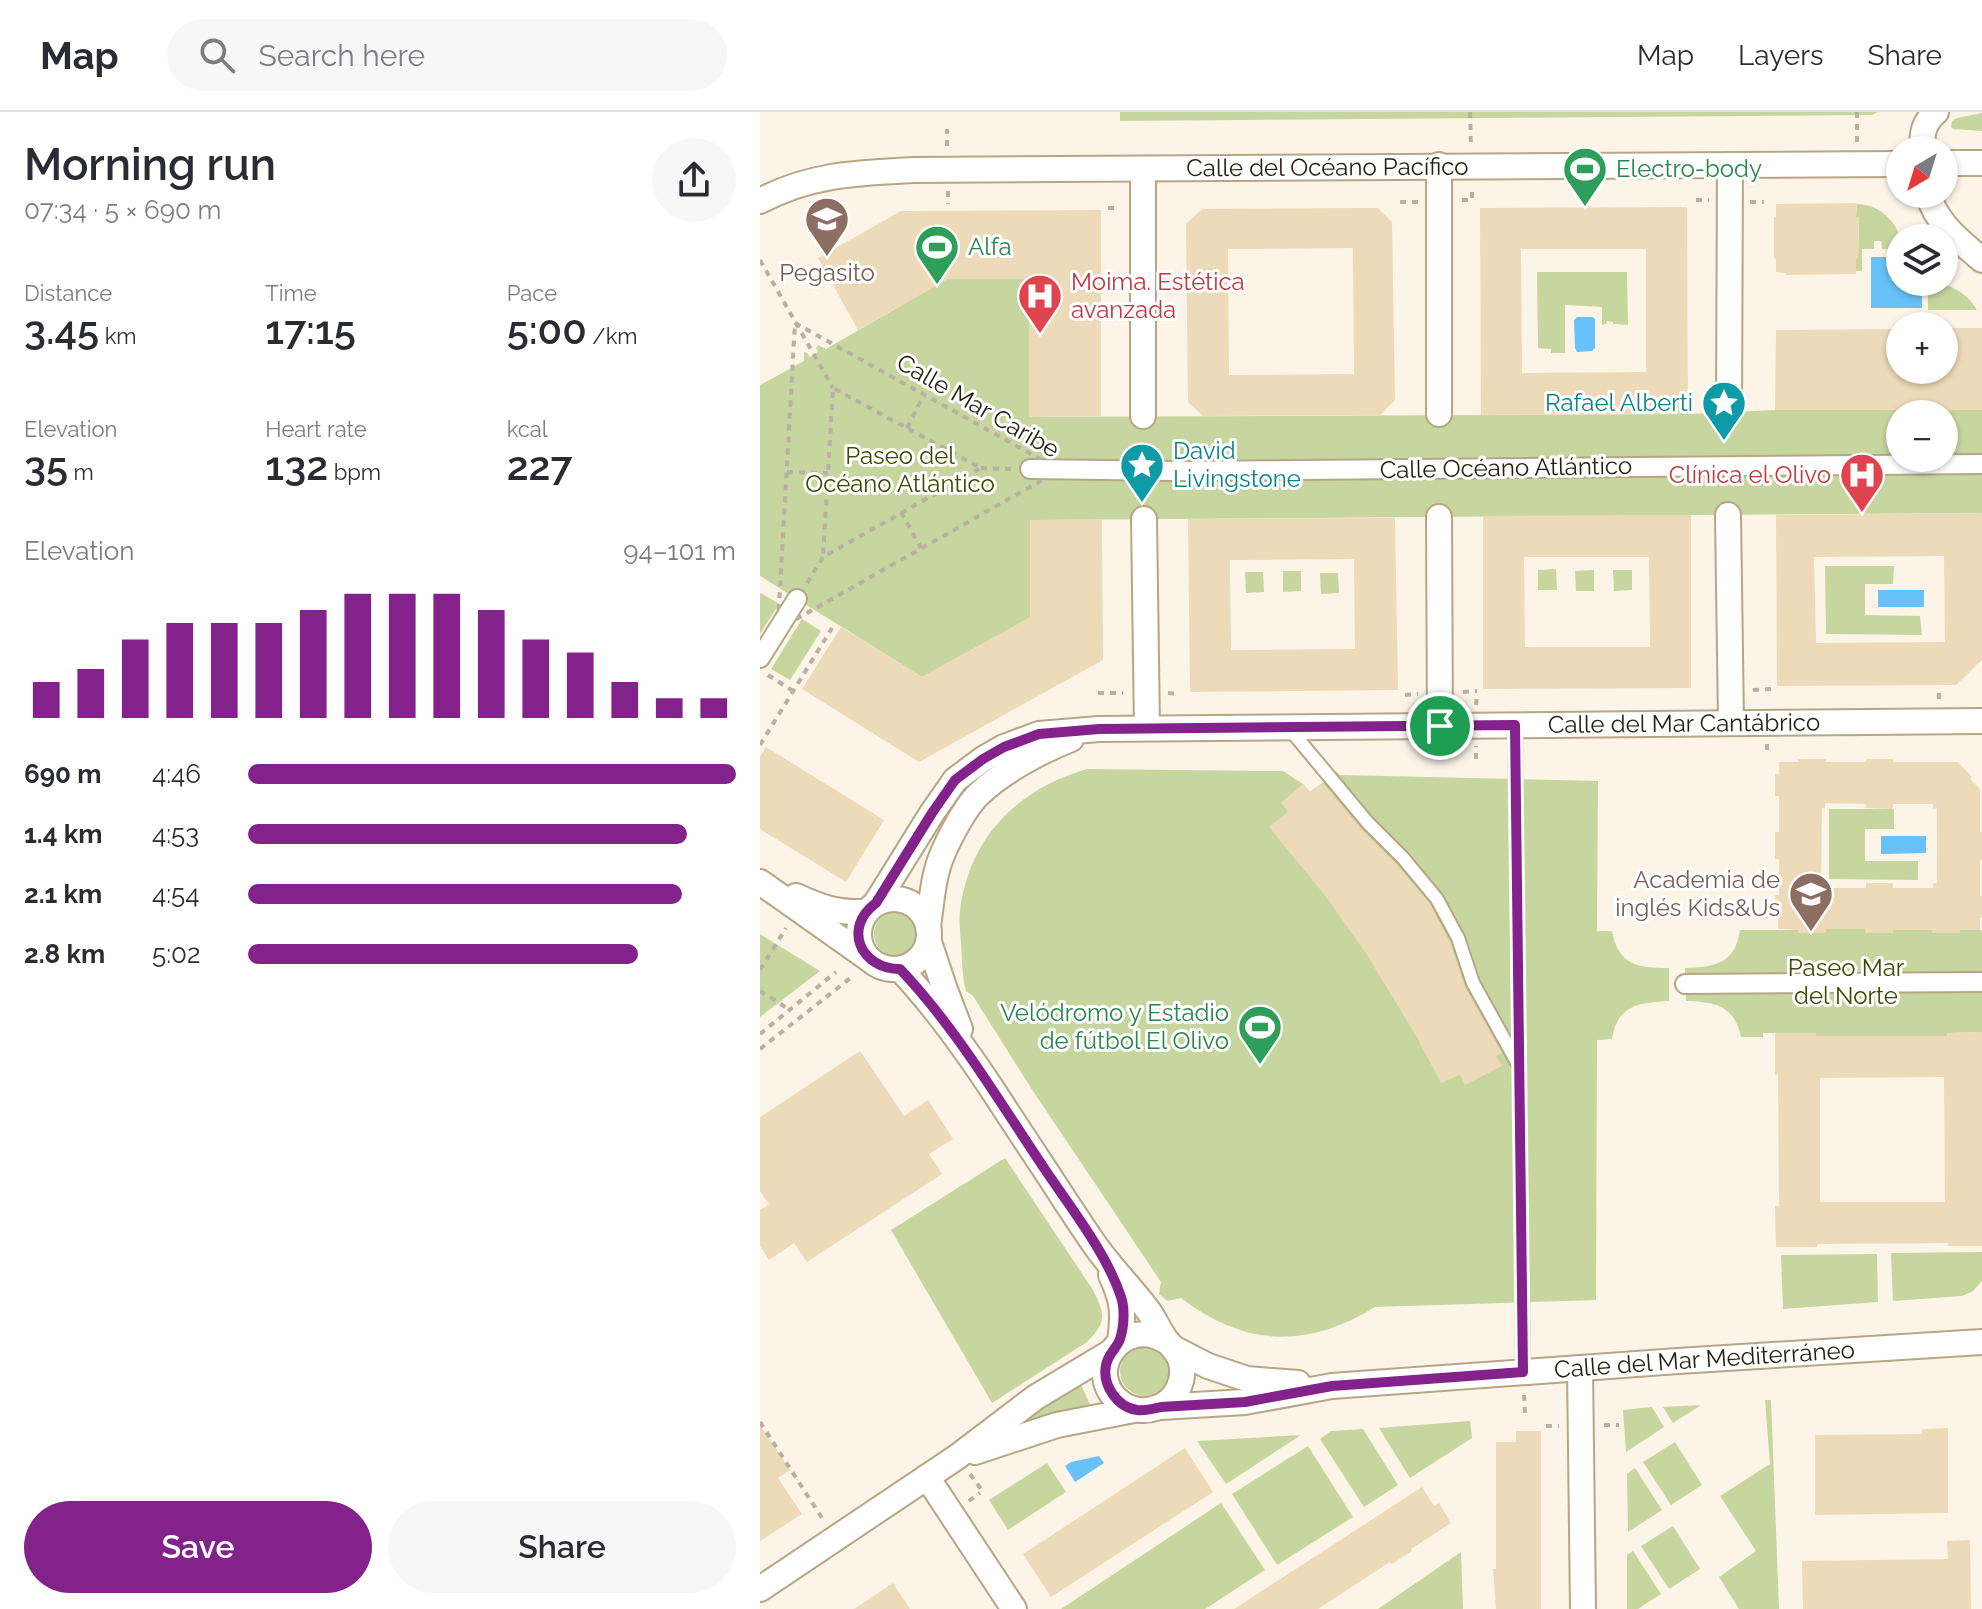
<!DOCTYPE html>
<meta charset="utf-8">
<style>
:root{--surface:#fff;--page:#f7f7f7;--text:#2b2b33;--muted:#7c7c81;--line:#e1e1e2;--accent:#84228c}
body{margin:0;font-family:Raleway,sans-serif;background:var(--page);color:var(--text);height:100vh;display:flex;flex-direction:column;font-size:30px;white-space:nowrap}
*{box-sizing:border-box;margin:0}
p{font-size:26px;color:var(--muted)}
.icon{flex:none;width:44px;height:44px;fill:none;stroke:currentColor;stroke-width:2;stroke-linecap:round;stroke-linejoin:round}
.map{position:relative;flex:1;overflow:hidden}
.panel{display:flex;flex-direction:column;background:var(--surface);width:760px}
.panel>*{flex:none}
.needle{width:52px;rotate:218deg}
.controls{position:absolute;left:1126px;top:24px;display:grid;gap:16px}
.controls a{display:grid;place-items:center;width:72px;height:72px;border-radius:50%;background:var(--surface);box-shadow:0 2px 6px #0004;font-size:40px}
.pin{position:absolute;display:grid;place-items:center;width:68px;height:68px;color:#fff;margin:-34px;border:4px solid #fff;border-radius:50%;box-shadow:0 2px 8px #0007}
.round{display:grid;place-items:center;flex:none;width:84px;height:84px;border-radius:42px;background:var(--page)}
.summary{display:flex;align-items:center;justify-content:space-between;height:136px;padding:0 24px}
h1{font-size:44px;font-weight:600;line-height:60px}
.metrics{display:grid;grid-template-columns:repeat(3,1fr);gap:12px;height:136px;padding:8px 24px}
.metrics div{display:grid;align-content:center}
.metrics b{font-size:40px;font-weight:600}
.metrics small{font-size:22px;font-weight:400}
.metrics p{font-size:22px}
.chart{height:224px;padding:16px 24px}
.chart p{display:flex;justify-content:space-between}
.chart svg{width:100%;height:144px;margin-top:8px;stroke:var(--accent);stroke-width:6}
.action{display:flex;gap:16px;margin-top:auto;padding:16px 24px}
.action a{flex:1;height:92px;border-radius:48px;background:var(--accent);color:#fff;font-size:32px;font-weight:600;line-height:92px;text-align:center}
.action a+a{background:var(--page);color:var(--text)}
ul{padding:0 24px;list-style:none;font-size:26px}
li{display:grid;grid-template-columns:128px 96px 1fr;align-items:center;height:60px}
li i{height:20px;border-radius:10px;background:var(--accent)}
header{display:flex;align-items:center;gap:48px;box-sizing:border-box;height:112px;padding:0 40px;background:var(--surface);border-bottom:2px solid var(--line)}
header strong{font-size:38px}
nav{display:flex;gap:44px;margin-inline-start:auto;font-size:28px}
.search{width:560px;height:72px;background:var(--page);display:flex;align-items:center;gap:20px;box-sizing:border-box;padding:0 28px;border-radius:44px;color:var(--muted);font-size:30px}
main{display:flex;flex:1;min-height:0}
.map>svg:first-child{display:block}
.green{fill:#c7d59e;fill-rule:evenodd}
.water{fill:#68c1f9}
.building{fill:#ecdab8;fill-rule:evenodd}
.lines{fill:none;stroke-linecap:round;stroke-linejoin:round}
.service-casing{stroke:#b7a685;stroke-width:16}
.pedestrian-casing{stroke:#b7a685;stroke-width:22}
.minor-casing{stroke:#b7a685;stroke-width:28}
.path{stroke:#b7b0a3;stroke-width:4;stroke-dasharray:6 6;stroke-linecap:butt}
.service{stroke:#fff;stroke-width:12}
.pedestrian{stroke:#fff;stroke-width:18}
.minor{stroke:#fff;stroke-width:24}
.route-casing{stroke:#fff;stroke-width:16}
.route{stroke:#84228c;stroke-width:10}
.labels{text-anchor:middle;stroke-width:6;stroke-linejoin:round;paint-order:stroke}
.street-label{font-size:24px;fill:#251f12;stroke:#fff}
.leisure-label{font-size:24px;fill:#27864d;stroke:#fff;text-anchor:start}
.education-label{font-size:24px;fill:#785e54;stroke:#fff}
.health-label{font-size:24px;fill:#be3a42;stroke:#fff;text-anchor:start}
.culture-label{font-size:24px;fill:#0d838f;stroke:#fff;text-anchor:end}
.park-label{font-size:24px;fill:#3e4902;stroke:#fff}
</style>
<header>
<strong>Map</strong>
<div class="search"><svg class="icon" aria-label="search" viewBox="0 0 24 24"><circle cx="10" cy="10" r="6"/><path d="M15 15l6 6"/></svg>Search here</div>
<nav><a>Map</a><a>Layers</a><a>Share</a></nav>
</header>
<main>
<section class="panel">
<div class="summary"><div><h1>Morning run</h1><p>07:34 · 5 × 690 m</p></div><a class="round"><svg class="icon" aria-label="share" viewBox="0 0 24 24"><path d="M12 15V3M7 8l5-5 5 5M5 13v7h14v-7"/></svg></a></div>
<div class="metrics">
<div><p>Distance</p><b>3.45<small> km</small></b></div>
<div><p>Time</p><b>17:15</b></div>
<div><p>Pace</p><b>5:00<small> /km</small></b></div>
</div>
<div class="metrics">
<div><p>Elevation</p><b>35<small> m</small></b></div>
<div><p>Heart rate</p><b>132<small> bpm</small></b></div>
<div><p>kcal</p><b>227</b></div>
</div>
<div class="chart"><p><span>Elevation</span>94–101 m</p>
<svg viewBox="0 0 160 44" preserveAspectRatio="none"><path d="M5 44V33M15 44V29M25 44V20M35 44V15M45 44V15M55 44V15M65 44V11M75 44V6M85 44V6M95 44V6M105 44V11M115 44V20M125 44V24M135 44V33M145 44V38M155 44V38"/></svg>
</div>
<ul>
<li><b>690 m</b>4:46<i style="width:100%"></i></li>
<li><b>1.4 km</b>4:53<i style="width:90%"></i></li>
<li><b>2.1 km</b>4:54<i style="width:89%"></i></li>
<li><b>2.8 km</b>5:02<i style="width:80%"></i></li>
</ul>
<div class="action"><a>Save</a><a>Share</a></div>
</section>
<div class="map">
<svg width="1222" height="1497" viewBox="0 0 1222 1497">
<rect width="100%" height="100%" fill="#fcf5e7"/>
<g class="green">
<polygon points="360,0 1118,0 1112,3 360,9"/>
<polygon points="1222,1 1222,19 1193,17 1191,15 1192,9 1197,6"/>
<path d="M 1097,92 C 1116,92 1137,107 1140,128 C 1141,134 1140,142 1140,148 L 1128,137 L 1122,137 L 1121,129 L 1114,129 L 1114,137 L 1102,137 L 1102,159 L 1096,159 L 1096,146 L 1098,146 L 1099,106 L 1096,105 Z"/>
<polygon points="777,160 867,160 868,213 853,212 853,210 847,209 846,212 842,213 842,195 805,193 805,241 791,241 791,237 778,236"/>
<path d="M 182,167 L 269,167 L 269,305 L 928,302 L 1015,298 L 1222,298 L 1222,401 L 270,408 L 271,505 L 162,565 L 0,464 L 0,273 L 44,249 L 44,240 L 47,241 L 50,245 L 58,240 L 56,236 L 58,233 L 66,237 L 182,170 ZM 1140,302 L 1184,302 L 1184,346 L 1140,346 Z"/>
<path d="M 1163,170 C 1185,170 1205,177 1217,198 L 1168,198 L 1168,175 Z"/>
<polygon points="1065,454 1134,454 1133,472 1105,472 1105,503 1160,504 1162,523 1066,522"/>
<polygon points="796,457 797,478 778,478 778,458"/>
<polygon points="834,458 834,479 816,479 815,459"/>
<polygon points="853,458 872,458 872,478 854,479"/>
<polygon points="523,459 541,459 541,479 523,480"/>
<polygon points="485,460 503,460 504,480 486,481"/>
<polygon points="560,461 578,461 579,481 561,482"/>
<polygon points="1,481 19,492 0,522 0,482"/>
<polygon points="42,507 61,519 30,568 11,557"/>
<path d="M 327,657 L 523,659 L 543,672 L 550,680 L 577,660 L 580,663 L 838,669 L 837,819 L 852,819 C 858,853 878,856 909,856 L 909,889 C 879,891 858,892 852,927 L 837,928 L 836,1188 L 615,1195 C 547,1237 485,1235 421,1186 L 407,1189 L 399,1182 L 401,1170 L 271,976 L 213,884 L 206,879 C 202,863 202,847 201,830 C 200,820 199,809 200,799 C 209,726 257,677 327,657 Z"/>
<polygon points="1069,697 1134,697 1134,717 1105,717 1105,749 1158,749 1158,768 1069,767"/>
<circle cx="136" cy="822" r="22"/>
<path d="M 1066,817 L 1105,817 L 1106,821 L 1132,821 L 1133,818 L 1172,818 L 1173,821 L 1199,821 L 1200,818 L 1222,818 L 1222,920 L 1188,921 L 1187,924 L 1056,924 L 1055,921 L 1003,921 L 1003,925 L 981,925 C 974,893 955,890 926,889 L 925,856 C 955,855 975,852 980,818 L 1038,818 L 1039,821 Z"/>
<polygon points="0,822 60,859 0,905"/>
<path d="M 245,1046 L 333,1178 C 345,1202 347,1210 327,1230 L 232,1291 L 131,1118 Z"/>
<polygon points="1222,1140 1222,1169 1213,1179 1202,1184 1133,1189 1131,1141"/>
<polygon points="1117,1142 1118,1190 1023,1197 1021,1143"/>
<circle cx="385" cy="1259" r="25"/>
<polygon points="318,1266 333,1299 244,1315"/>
<polygon points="1005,1288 1011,1288 1019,1497 979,1497 959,1465 996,1439 960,1384 1010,1352"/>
<polygon points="941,1293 913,1311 903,1295"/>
<polygon points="892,1295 904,1315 866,1340 863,1298"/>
<polygon points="710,1309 712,1326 650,1366 619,1316"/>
<polygon points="603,1317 638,1373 604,1395 560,1327 571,1319"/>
<polygon points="541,1323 466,1372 437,1329"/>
<polygon points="915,1330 942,1373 911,1393 883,1350"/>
<polygon points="548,1334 593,1405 517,1453 472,1382"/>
<polygon points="287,1351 306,1380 248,1418 229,1388"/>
<polygon points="875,1356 902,1398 868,1420 867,1362"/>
<polygon points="461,1391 505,1458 445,1497 301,1497"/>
<polygon points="913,1414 940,1457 909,1477 881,1434"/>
<polygon points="873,1439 901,1482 878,1497 867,1497 867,1443"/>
<polygon points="701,1440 703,1497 618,1497"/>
</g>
<g class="water">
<polygon points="1111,145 1127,145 1140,158 1140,170 1153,170 1162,179 1162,196 1111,196"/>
<polygon points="817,205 832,205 835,207 835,236 832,239 817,240 815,236 814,208"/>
<rect x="1118" y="478" width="46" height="17"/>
<polygon points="1121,724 1166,724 1166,741 1121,742"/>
<polygon points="339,1344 344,1351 315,1370 305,1354 311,1350"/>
</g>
<g class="building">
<polygon points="1097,91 1096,105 1099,105 1098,147 1096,146 1096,162 1026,163 1026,161 1016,160 1016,147 1014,146 1014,105 1016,105 1016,92"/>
<path d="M 927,95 L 928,302 L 721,303 L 720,96 ZM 761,137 L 886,137 L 886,260 L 762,261 Z"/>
<path d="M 618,96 L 632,110 L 635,288 L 620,303 L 443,304 L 428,290 L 426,112 L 442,97 ZM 593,136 L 594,262 L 469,263 L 468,137 Z"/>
<polygon points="341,98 341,304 269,305 269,167 188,167 98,218 58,146 141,99"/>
<polygon points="1184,216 1222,216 1222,298 1015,298 1016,218 1140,217 1140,258 1184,258"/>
<path d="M 1222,401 L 1222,548 L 1196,573 L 1017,574 L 1016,403 ZM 1184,444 L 1185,530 L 1056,531 L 1054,445 Z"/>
<path d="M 931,403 L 931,576 L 723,577 L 723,404 ZM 764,445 L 889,445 L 890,535 L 765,535 Z"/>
<path d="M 635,406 L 638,578 L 430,580 L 428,407 ZM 594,447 L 595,537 L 471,538 L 470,448 Z"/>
<polygon points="270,408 342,408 343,548 159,650 42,577 81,515 162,565 270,505"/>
<polygon points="6,635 124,708 86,770 0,717 0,645"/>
<path d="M 1038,647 L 1066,647 L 1066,650 L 1106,650 L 1106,647 L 1133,647 L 1133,650 L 1198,650 L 1212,665 L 1210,667 L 1220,677 L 1220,720 L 1222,720 L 1222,748 L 1220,748 L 1220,784 L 1222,784 L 1222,806 L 1220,806 L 1220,818 L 1200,818 L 1200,821 L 1172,821 L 1172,818 L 1133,818 L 1133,821 L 1105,821 L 1105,817 L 1066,817 L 1066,821 L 1038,821 L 1038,818 L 1018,817 L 1018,805 L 1015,805 L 1015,783 L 1019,783 L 1019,747 L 1015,747 L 1015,720 L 1019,720 L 1019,684 L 1015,684 L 1015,662 L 1019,662 L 1019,650 L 1038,650 ZM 1065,691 L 1106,692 L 1106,696 L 1133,697 L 1133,692 L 1173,692 L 1173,697 L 1177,696 L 1177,771 L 1173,771 L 1173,776 L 1133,776 L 1133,771 L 1106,771 L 1106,776 L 1065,776 L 1065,771 L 1061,771 L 1062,696 L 1065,696 Z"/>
<polygon points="563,671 601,717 636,752 670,792 690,830 705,875 742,941 736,944 742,954 705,973 700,963 681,971 655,922 607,843 567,786 509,715 528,700 521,691 543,672 550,680"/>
<path d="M 1222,920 L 1222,1134 L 1188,1134 L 1188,1131 L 1057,1132 L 1057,1135 L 1016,1135 L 1015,1094 L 1019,1094 L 1018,962 L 1015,963 L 1015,921 L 1056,921 L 1056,924 L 1187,924 L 1187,921 ZM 1184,965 L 1185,1090 L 1060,1090 L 1060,966 Z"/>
<polygon points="100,939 144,1004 168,988 193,1027 169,1042 182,1062 47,1150 34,1131 9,1148 0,1134 0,1098 9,1092 0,1079 0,1005"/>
<polygon points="0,1313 30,1358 18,1366 42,1402 0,1429"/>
<polygon points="1188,1316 1188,1401 1055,1403 1055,1323 1162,1322 1162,1317"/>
<polygon points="756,1319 781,1319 781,1497 736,1497 733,1457 736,1457 736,1330 756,1330"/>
<polygon points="425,1336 453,1380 291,1485 263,1442"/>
<polygon points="662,1375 674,1394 679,1391 691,1411 651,1437 652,1439 632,1452 630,1450 558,1497 474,1497"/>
<polygon points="1210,1428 1211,1497 1043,1497 1042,1449 1188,1447 1187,1429"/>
<polygon points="133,1471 150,1497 94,1497"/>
</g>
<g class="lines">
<g class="service-casing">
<g id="service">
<polyline points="755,613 763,1260"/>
<polyline points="528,615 608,711 643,746 677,787 698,826 713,871 758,952"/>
</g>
</g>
<g class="pedestrian-casing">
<g id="pedestrian">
<polyline points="270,357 417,359 1222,352"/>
<polyline points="0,546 37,487"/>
<polyline points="925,872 1222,870"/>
</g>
</g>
<g class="minor-casing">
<g id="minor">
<path d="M 1162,38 C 1162,22 1163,11 1176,0"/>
<polyline points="1184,51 1222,51"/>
<polyline points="679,53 679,302"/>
<path d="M 1168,82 C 1176,111 1200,129 1222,148"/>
<path id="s1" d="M 0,89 C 51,62 97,61 153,58 L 1140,52"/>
<polyline points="969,300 970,53"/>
<polyline points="383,304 383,58"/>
<polyline points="968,403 971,611"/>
<polyline points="679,405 680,614"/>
<polyline points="384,407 387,616"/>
<polyline points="0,770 109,847"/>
<path d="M 36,784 C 62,796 77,801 106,800"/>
<circle cx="134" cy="822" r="35"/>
<path id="s2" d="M 116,791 L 172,701 L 195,668 L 223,647 L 244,635 L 279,622 L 339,617 L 1222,609"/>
<path d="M 168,814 C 171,795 172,776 177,758 C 182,738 204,696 219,682 C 243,659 281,639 311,627"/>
<polyline points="169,830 184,875 200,917"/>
<path d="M 140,857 C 176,895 207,939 236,983 C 259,1019 283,1054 306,1090 C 317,1106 328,1124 340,1140 C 355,1160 372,1177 387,1197 C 394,1206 399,1218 406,1228 C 411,1234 417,1239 420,1247 C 427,1267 416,1290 396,1296 C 384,1300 371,1298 361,1291 C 321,1261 363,1201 407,1230"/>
<path d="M 351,1163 C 363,1189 364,1201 360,1229"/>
<polyline points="413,1236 448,1254 487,1267 538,1271"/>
<polyline points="820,1256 823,1497"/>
<path id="s3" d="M 401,1295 L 485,1290 L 572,1274 L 918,1249 L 1222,1230"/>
<polyline points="215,1340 297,1313 374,1298"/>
<polyline points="167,1365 254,1497"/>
<polyline points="0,1477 197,1345 276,1285 351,1240"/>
</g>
</g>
<g class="path">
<polyline points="710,0 711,34"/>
<polyline points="1097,30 1097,0"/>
<polyline points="187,34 187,17"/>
<polyline points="188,79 188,92"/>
<polyline points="702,88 712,88 712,78"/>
<polyline points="936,88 949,88"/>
<polyline points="640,90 658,90"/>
<polyline points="990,90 1004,90"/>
<polyline points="348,96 360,96"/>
<polyline points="0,148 73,276"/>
<polygon points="35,211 300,358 17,518 20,477"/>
<polyline points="147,316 164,283"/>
<polyline points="221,356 251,357"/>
<polyline points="27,360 68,361"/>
<polyline points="141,400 161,436"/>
<polyline points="47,471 63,445 221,356 73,276 63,445"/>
<polyline points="8,563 33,579"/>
<polyline points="993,578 1011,577"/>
<polyline points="703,580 717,579"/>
<polyline points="338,581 363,581"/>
<polyline points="408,581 420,582"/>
<polyline points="645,583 658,582"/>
<polyline points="1179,587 1179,577"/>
<polyline points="716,593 717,583"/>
<polyline points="1007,632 1007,642"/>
<polyline points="0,633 72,516"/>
<polyline points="716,647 716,634"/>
<polyline points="0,858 26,816"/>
<polyline points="0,879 30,898"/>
<polyline points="0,922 76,860"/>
<polyline points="0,937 93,864"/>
<polyline points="764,1283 765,1301"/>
<polyline points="0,1310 62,1406"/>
<polyline points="844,1313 859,1313"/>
<polyline points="786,1314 799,1314"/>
<polyline points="210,1362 221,1377"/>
<polyline points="209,1389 220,1381"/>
</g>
<use href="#service" class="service"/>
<use href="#pedestrian" class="pedestrian"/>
<use href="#minor" class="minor"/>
</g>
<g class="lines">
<g class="route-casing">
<path id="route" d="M 755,613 L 763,1260 L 572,1274 L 485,1290 L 401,1295 C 393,1297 385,1299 377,1298 C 357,1295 342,1273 346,1253 C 348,1242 357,1236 360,1227 C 364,1215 365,1196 361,1185 C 347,1142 311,1096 286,1059 C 240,991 197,917 140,857 C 101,857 82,816 116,791 L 172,701 L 195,668 L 223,647 L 244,635 L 279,622 L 339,617 Z"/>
</g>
<use href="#route" class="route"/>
</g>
<defs>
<g id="stadium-pin" transform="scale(2.3)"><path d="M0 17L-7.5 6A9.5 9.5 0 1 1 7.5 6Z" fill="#2e9e5b" stroke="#fff"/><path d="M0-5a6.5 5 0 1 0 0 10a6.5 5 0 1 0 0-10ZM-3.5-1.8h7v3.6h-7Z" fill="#fff"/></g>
<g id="school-pin" transform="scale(2.3)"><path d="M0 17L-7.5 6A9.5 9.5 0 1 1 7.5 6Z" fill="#8d6e63" stroke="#fff"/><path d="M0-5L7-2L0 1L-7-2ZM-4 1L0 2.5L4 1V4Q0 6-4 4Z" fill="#fff"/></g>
<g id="hospital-pin" transform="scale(2.3)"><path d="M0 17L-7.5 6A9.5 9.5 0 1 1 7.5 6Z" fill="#e0444e" stroke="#fff"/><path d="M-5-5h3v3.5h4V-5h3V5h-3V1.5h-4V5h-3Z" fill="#fff"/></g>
<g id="sight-pin" transform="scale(2.3)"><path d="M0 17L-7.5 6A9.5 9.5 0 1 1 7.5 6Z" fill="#0f9aa8" stroke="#fff"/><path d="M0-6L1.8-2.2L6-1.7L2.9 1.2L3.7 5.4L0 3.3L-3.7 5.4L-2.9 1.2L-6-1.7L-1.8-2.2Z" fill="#fff"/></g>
</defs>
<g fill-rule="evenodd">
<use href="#stadium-pin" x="825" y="57"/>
<use href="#school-pin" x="67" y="107"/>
<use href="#stadium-pin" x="177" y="135"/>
<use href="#hospital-pin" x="280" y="184"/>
<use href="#sight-pin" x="964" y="291"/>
<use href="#sight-pin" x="382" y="353"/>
<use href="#hospital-pin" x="1102" y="363"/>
<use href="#school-pin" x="1051" y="782"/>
<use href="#stadium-pin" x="500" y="915"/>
</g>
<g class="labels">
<g class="street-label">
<text dy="8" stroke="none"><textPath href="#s1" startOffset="572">Calle del Océano Pacífico</textPath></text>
<text transform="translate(218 294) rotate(30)" y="8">Calle Mar Caribe</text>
<text transform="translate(746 356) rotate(-1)" y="8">Calle Océano Atlántico</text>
<text dy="8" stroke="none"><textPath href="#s2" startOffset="888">Calle del Mar Cantábrico</textPath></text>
<text dy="8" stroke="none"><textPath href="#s3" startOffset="546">Calle del Mar Mediterráneo</textPath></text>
</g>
<g class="leisure-label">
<text x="856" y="65">Electro-body</text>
<text x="208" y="143">Alfa</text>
<text x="469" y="909" text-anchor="end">Velódromo y Estadio<tspan x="469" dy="28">de fútbol El Olivo</tspan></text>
</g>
<g class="education-label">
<text x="67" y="169">Pegasito</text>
<text x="1020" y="776" text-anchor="end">Academia de<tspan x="1020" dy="28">inglés Kids&amp;Us</tspan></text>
</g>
<g class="health-label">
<text x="311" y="178">Moima. Estética<tspan x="311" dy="28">avanzada</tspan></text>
<text x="1071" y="371" text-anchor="end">Clínica el Olivo</text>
</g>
<g class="culture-label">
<text x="933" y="299">Rafael Alberti</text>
<text x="413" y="347" text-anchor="start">David<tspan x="413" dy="28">Livingstone</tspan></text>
</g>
<g class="park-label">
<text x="140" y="352">Paseo del<tspan x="140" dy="28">Océano Atlántico</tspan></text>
<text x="1086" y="864">Paseo Mar<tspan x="1086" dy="28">del Norte</tspan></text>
</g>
</g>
</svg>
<div class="controls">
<a><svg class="needle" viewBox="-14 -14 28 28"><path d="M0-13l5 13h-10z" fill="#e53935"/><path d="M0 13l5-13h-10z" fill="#7c7c81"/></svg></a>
<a><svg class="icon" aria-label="layers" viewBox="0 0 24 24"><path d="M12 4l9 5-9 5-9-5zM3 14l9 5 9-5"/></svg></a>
<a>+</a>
<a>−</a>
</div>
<div class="pin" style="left:680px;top:614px;background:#1e9e55"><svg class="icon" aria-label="arrive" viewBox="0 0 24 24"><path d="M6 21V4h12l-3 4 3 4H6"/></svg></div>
</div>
</main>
